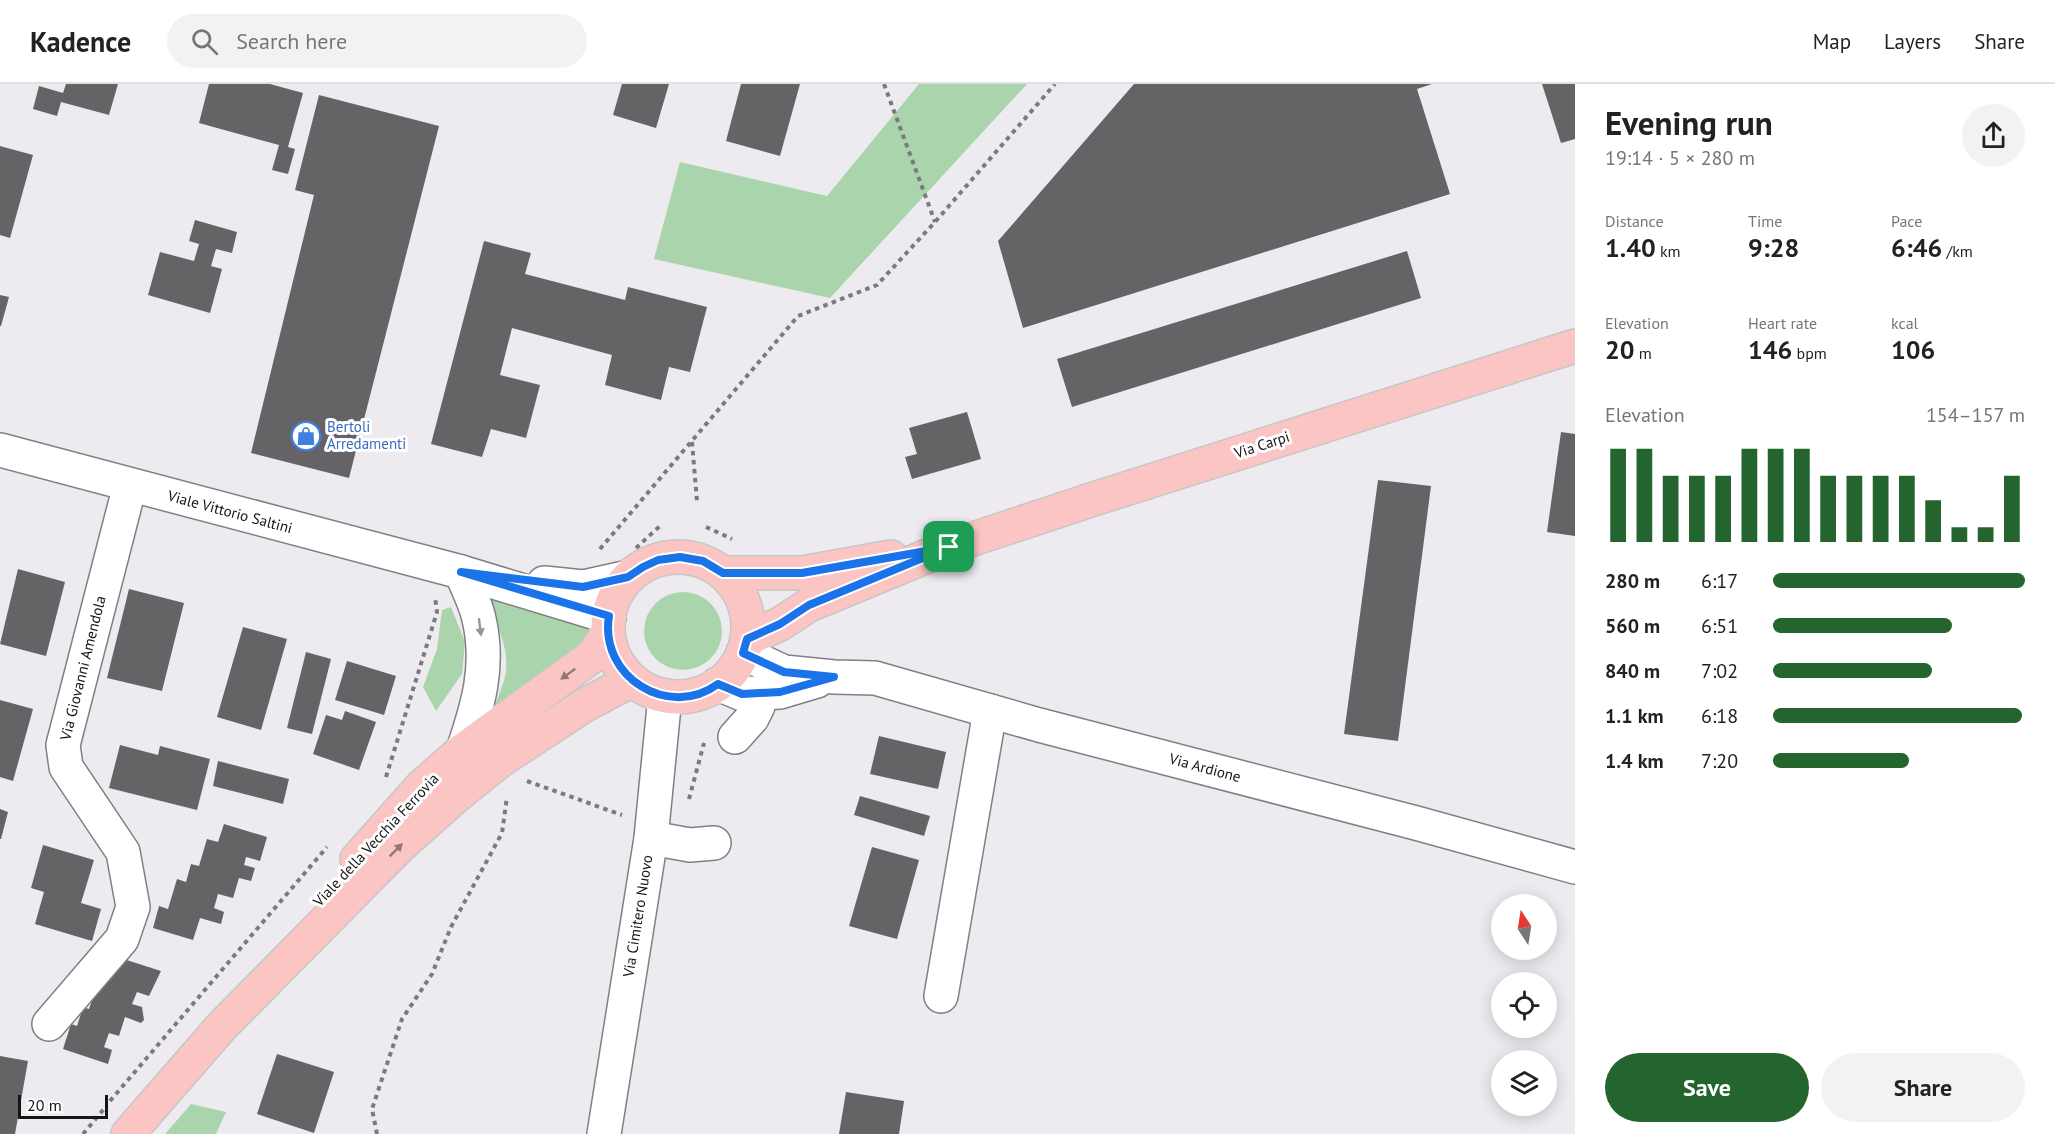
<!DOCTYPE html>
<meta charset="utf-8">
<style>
:root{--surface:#fff;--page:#f2f2f2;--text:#222;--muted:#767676;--line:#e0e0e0;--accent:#24652f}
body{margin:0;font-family:"PT Sans",sans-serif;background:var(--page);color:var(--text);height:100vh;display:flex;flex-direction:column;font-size:22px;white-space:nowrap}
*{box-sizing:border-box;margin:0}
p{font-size:20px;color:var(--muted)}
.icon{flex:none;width:33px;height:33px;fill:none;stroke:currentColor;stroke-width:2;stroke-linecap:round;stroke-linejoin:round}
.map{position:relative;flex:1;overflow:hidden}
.side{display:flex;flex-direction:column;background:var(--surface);width:480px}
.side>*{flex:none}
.needle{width:39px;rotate:348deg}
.buttons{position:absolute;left:1491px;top:810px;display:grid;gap:12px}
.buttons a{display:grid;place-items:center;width:66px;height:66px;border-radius:50%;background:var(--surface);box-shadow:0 3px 15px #0003;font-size:30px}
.scale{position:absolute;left:18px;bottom:15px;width:90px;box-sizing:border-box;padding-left:6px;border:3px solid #151516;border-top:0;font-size:16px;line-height:21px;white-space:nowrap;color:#151516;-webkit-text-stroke:4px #fff;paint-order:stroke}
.pin{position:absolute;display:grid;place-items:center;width:51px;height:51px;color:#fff;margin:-26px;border-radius:12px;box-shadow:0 3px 9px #0006}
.round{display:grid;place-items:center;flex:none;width:63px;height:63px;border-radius:32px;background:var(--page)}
.summary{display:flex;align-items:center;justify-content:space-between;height:102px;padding:0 30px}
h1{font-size:33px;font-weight:800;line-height:45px}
.metrics{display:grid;grid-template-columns:repeat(3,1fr);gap:9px;height:102px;padding:6px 30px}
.metrics div{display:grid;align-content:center}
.metrics b{font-size:26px;font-weight:800}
.metrics small{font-size:16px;font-weight:400}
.metrics p{font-size:16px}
.chart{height:168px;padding:12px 30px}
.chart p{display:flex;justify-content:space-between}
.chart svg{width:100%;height:108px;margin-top:6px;stroke:var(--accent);stroke-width:6}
.button{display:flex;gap:12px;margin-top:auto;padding:12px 30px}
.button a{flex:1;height:69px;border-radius:36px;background:var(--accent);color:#fff;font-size:24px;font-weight:800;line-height:69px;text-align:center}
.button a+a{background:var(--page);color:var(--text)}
ul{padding:0 30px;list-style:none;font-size:20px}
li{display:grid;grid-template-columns:96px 72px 1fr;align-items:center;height:45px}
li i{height:15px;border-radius:8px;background:var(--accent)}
header{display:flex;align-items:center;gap:36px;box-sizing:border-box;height:84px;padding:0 30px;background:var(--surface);border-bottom:2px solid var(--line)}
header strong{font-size:28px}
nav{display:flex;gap:33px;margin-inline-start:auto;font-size:21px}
.search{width:420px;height:54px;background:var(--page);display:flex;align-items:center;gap:15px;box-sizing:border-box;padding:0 21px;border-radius:33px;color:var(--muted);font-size:22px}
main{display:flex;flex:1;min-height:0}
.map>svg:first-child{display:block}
.green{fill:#aad5ac}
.building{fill:#656366}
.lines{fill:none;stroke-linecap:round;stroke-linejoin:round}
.minor-casing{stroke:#817f83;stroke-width:36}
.major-casing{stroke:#c7c7c7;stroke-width:36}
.path{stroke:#7b7a7d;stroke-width:4;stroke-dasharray:4.5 4.5;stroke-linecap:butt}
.minor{stroke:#fff;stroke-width:33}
.major{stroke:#fbc5c4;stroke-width:33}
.oneway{fill:#969696}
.oneway2{fill:#947676}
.route-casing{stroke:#fff;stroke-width:12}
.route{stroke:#1a73e8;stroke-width:8}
.labels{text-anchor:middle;stroke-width:6;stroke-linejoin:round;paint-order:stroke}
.shop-label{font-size:15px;fill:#366cbe;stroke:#fff;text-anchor:start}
.street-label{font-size:15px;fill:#151516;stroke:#fff}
</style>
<header>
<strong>Kadence</strong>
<div class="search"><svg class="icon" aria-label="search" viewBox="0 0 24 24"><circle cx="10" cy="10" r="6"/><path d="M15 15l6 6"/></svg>Search here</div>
<nav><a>Map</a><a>Layers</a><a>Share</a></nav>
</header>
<main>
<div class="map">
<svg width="1575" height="1050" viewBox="0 0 1575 1050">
<rect width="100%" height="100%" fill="#edebef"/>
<g class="green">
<polygon points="919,0 1027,0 830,214 654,175 680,78 827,112"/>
<circle cx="683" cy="547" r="39"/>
<path d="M 481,511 L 588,543 L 589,548 L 580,565 L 492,628 C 497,615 504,601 506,587 C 509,560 494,533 481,511 Z"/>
<polygon points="451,523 465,558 462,590 436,627 423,603 437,565 442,526"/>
<polygon points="191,1020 226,1028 216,1050 165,1050"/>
</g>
<g class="building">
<polygon points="66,0 118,0 109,31 61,18 57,32 33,25 39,2 63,9"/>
<polygon points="209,0 270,0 303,9 288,63 295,65 288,90 272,86 279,61 199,39"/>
<polygon points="622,0 669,0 656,44 613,31"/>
<polygon points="741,0 800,0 780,72 726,57"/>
<polygon points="1134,0 1432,0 1417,5 1450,110 1023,244 998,157"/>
<polygon points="1542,0 1575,0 1575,55 1561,59"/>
<polygon points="319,11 439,42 349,394 251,369 314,111 295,106"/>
<polygon points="0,62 33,71 10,154 0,151"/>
<polygon points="195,136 237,148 232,169 216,165 211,182 222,185 210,229 148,211 160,168 194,177 199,160 189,157"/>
<polygon points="484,157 531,169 525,190 625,216 628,203 707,223 690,288 669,283 661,316 605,301 612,271 512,244 500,291 540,301 526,354 491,345 482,373 431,360"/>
<polygon points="1407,167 1421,214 1072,323 1057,275"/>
<polygon points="0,211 9,213 1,242 0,242"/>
<polygon points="967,328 981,375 912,395 905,373 917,370 909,344"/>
<polygon points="1561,348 1575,350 1575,452 1547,448"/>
<polygon points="1378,396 1431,402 1398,657 1344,650"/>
<polygon points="18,485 65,498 46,572 0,560"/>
<polygon points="129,505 184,519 162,607 107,594"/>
<polygon points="243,543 287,555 261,646 217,633"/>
<polygon points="306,568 331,575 312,650 287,644"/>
<polygon points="347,577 396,592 384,631 335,616"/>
<polygon points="0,616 33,625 13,697 0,693"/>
<polygon points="345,627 376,638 359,686 313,670 326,631 342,636"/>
<polygon points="879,652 946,668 938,705 870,690"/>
<polygon points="120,661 158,671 160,662 210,675 197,726 109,704"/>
<polygon points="218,677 289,695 283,720 213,702"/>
<polygon points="860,712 930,732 924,752 854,731"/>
<polygon points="0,725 8,728 1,755 0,755"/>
<polygon points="224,740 267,753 260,777 246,773 244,781 255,784 251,797 239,794 233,814 218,810 214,824 224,828 221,840 200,834 193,856 153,844 159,822 168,825 177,795 186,798 191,780 199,782 207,755 218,758"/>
<polygon points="43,761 94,776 81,819 101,825 92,857 35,840 44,808 31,804"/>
<polygon points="872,763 919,776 897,855 849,842"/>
<polygon points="114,872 161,887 149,912 137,908 132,920 142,923 144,936 141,939 125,933 119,952 109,949 104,963 112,966 108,980 63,965 71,940 77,942 83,923 89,925 99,895"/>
<polygon points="277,970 334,988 314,1049 257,1030"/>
<polygon points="0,972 28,977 15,1050 0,1050"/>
<polygon points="846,1008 904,1017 899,1050 839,1050"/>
</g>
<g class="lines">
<g class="minor-casing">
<g id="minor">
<polyline points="0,366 461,488 609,533"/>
<path d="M 461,488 C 467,503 476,520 479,535 C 490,582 478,622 463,666"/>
<polyline points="544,499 583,503 628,493"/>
<polyline points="743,569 784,588 834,593 875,594 1039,641 1416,739 1575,783"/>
<polyline points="718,600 742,610 780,608 817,597"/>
<polyline points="735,653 752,634 758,622 754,609"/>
<polyline points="651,754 690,761 714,759"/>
<polyline points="941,912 990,627"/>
<polyline points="49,940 122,855 133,823 123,768 66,683 63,661 130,401"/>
<polyline points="604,1050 651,754 665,612"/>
</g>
</g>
<g class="major-casing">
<g id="major">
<circle cx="678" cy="543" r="70"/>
<polyline points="723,489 802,489 891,473"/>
<polyline points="747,555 780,540 809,521 949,463 1100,413 1575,262"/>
<polyline points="357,775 422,702 463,666 594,571 608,548"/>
<polyline points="128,1050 222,942 401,761 455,713 501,676 585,621 632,596"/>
</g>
</g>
<g class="path">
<polyline points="884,0 935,138"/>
<polyline points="692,358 697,417"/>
<polyline points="706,443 732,455"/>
<polyline points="636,464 661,441"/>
<polyline points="600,465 798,232 877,201 935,138 1055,0"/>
<polyline points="386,693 437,528 435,513"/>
<polyline points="527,697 622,731"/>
<polyline points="689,715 704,659"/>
<polyline points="110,1017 327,763"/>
<polyline points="83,1050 104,1025"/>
<polyline points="377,1050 372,1025 402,935 432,890 451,843 502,749 507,713"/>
</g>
<use href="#minor" class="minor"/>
<use href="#major" class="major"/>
</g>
<defs><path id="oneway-solid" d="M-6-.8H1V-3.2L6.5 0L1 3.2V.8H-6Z" transform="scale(1.5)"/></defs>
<use class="oneway" href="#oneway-solid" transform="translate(480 543) rotate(83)"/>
<g class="oneway2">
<use href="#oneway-solid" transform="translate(568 590) rotate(144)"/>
<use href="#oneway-solid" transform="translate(396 766) rotate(-45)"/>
</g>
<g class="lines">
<g class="route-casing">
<path id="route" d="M 949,463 L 809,521 L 780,540 L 747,555 L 743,569 L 784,588 L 834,593 L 780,608 L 742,610 L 718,600 C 669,636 599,593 609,532 L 461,488 L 583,503 L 628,493 L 643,483 L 658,476 L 680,473 L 703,477 L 723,489 L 802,489 Z"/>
</g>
<use href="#route" class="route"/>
</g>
<defs>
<g id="shop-ring" transform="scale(1.5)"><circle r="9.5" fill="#fff" stroke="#3f7fe0" stroke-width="1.5"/><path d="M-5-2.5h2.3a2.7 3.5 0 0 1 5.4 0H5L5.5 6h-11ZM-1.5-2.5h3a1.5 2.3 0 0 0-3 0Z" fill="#3f7fe0"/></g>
</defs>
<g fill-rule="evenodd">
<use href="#shop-ring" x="306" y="352"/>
</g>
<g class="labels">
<g class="shop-label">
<text x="327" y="348">Bertoli<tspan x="327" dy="17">Arredamenti</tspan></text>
</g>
<g class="street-label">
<text transform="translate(1262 361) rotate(-18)" y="5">Via Carpi</text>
<text transform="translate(230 428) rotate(15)" y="5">Viale Vittorio Saltini</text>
<text transform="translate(83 584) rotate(-76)" y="5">Via Giovanni Amendola</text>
<text transform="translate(1205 684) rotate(15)" y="5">Via Ardione</text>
<text transform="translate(376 756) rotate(-47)" y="5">Viale della Vecchia Ferrovia</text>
<text transform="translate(638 832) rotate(-81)" y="5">Via Cimitero Nuovo</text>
</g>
</g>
</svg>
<div class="buttons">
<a><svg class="needle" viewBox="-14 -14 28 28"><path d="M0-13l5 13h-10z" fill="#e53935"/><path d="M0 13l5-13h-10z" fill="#767676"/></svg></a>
<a><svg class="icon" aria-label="locate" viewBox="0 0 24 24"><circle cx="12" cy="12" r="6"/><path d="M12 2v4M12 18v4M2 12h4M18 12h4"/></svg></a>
<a><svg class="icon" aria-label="layers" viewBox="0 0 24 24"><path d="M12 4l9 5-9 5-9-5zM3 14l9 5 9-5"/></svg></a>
</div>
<div class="scale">20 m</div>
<div class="pin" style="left:949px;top:463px;background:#1e9e55"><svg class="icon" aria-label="arrive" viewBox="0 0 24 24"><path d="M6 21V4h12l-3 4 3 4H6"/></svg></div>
</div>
<section class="side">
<div class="summary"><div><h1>Evening run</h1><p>19:14 · 5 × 280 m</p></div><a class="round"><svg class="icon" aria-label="share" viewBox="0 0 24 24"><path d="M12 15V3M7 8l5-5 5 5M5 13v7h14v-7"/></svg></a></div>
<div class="metrics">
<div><p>Distance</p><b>1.40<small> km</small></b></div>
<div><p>Time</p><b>9:28</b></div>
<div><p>Pace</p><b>6:46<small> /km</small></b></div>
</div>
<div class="metrics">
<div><p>Elevation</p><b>20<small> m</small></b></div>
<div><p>Heart rate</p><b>146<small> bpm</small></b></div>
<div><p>kcal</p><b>106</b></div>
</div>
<div class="chart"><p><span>Elevation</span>154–157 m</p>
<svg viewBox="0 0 160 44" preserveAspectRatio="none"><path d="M5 44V6M15 44V6M25 44V17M35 44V17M45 44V17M55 44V6M65 44V6M75 44V6M85 44V17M95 44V17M105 44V17M115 44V17M125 44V27M135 44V38M145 44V38M155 44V17"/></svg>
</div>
<ul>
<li><b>280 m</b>6:17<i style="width:100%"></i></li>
<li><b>560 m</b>6:51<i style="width:71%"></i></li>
<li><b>840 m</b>7:02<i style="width:63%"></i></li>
<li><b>1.1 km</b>6:18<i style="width:99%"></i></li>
<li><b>1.4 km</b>7:20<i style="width:54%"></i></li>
</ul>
<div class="button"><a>Save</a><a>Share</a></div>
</section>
</main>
